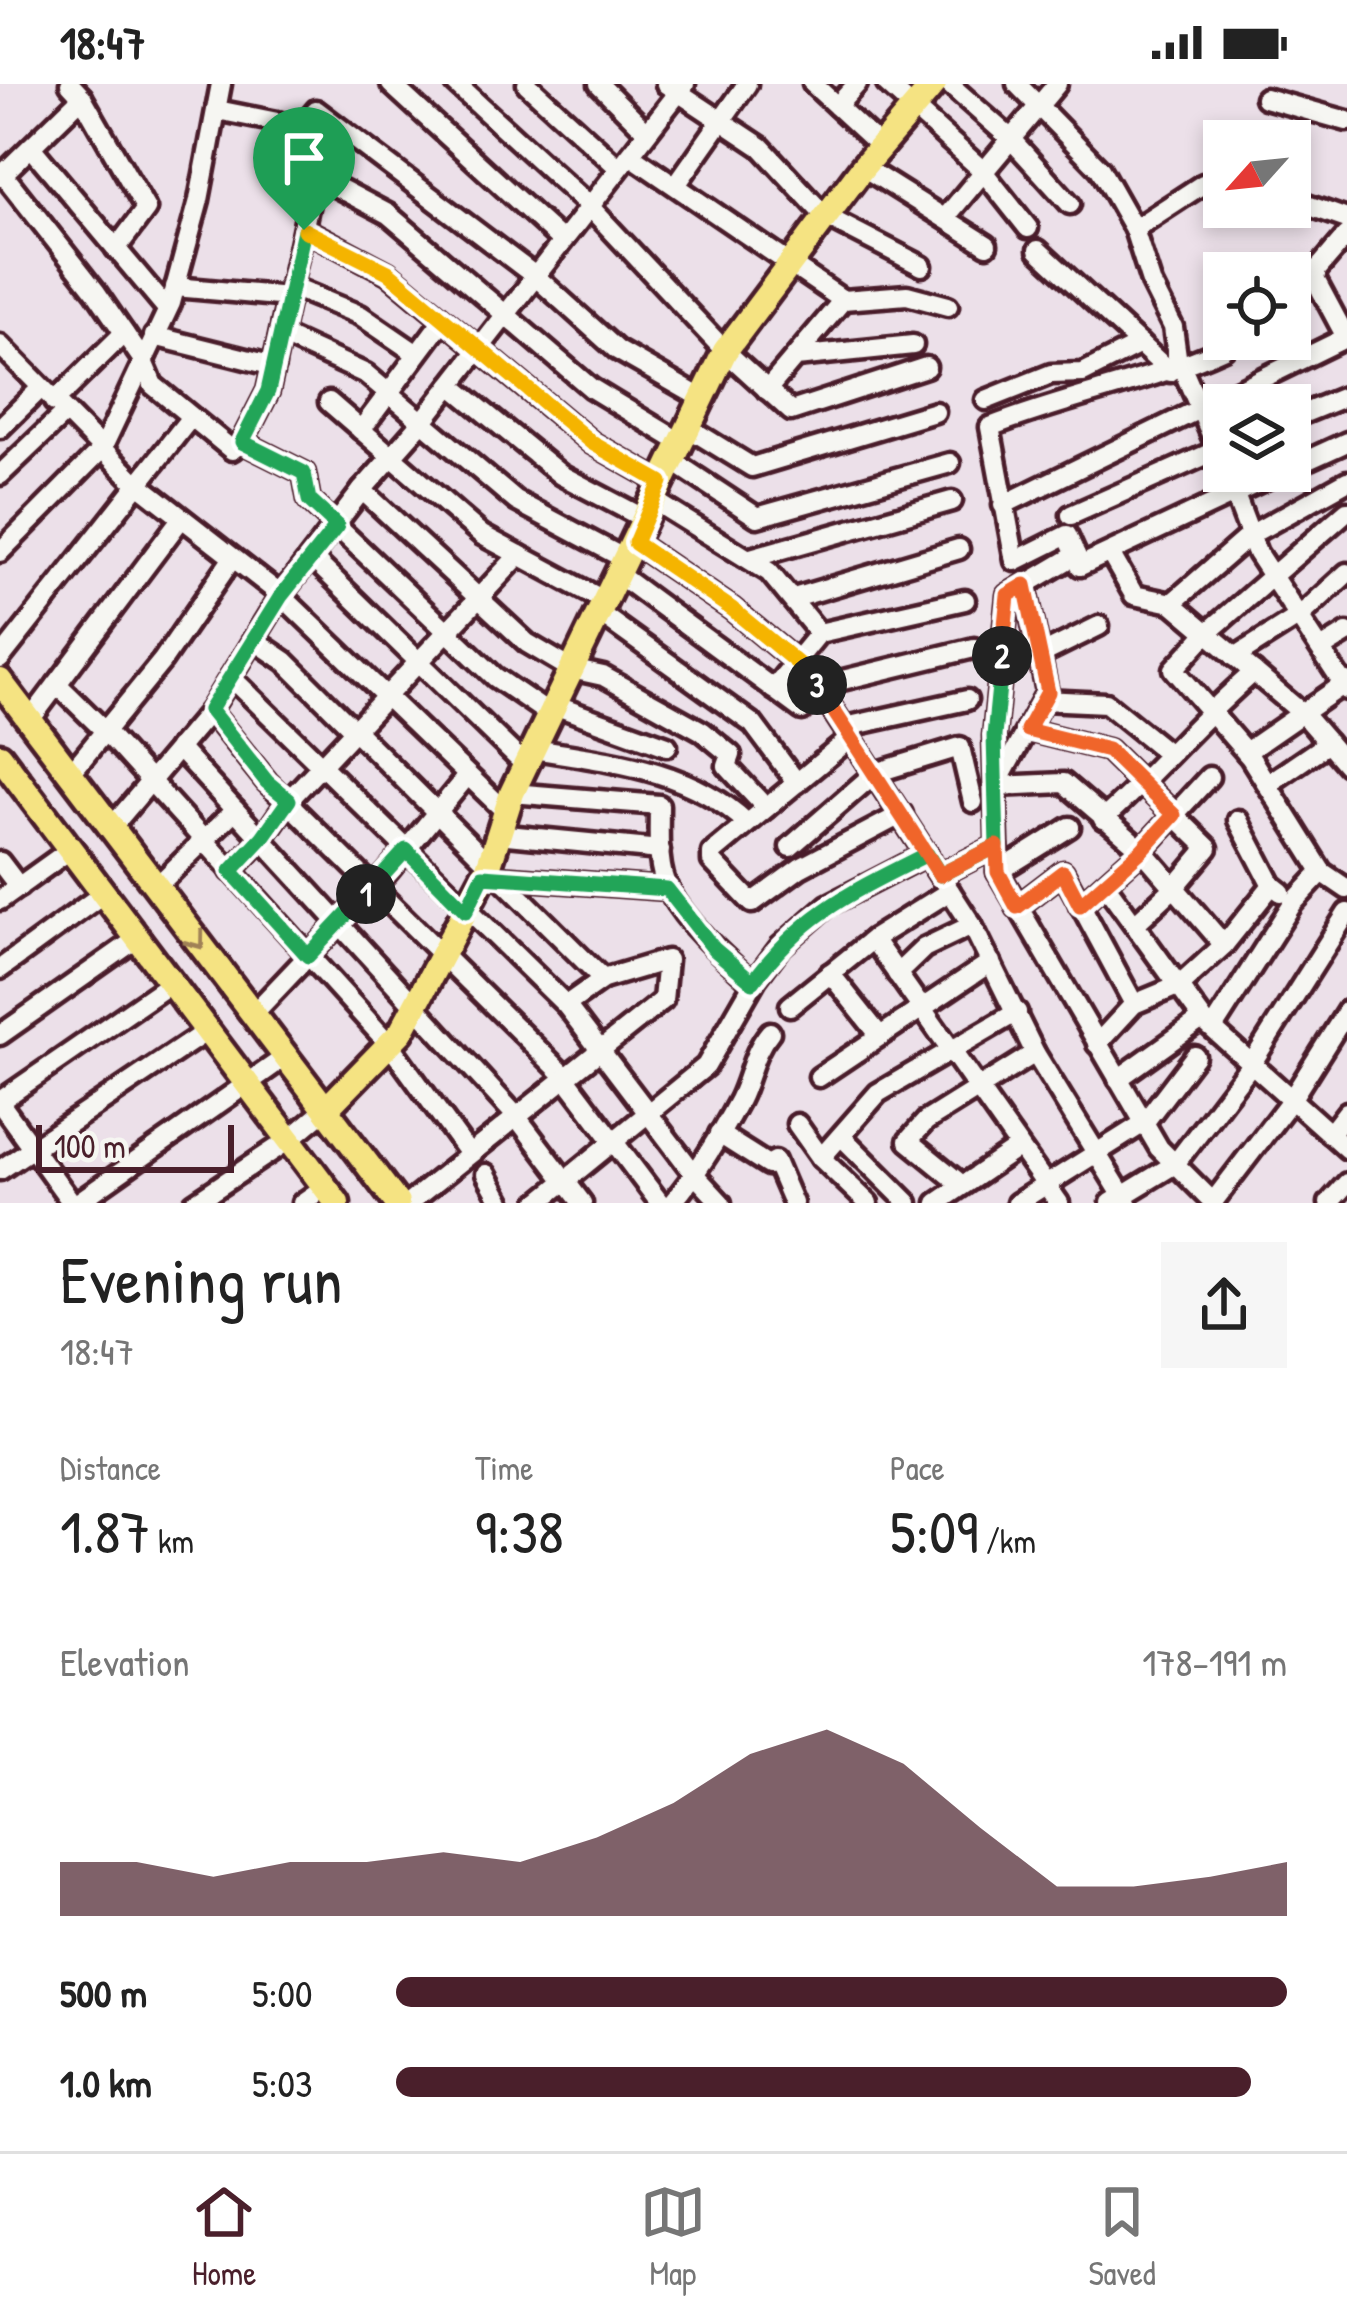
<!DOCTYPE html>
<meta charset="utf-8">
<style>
:root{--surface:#fff;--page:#f6f6f6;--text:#222;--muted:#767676;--line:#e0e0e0;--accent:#4a1f2b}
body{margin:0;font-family:"Patrick Hand",sans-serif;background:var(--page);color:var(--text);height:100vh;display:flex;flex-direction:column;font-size:45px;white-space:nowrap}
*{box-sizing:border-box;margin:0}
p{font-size:39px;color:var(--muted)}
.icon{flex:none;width:66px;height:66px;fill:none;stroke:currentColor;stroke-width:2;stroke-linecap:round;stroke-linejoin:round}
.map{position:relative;height:1119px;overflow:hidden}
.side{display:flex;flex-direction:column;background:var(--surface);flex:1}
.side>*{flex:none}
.needle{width:78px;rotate:243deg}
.buttons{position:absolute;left:1203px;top:36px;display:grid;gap:24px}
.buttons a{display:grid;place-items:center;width:108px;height:108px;border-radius:0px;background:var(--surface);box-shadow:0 6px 18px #0003;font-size:60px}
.scale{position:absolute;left:36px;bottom:30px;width:198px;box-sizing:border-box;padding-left:12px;border:6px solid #4a1f2b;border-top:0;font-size:33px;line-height:42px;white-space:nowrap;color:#4a1f2b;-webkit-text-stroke:9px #f6f6f2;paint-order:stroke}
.pin{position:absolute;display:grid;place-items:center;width:102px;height:102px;color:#fff;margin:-123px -51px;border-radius:50% 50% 50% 0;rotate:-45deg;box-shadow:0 0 12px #0007}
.pin .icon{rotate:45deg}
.km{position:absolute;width:60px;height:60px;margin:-30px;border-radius:50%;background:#222;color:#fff;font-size:33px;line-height:60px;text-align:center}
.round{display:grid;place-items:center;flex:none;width:126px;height:126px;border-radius:0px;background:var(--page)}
.headline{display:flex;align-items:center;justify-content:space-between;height:204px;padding:0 60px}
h1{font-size:66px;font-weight:600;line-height:90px}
.stats{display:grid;grid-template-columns:repeat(3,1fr);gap:18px;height:204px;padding:12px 60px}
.stats div{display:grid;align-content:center}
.stats b{font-size:60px;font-weight:600}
.stats small{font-size:33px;font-weight:400}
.stats p{font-size:33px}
.chart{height:336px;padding:24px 60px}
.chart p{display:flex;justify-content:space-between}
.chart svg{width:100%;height:216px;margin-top:12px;fill:var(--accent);opacity:.7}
ul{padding:0 60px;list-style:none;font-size:39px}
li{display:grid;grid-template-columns:192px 144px 1fr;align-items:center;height:90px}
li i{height:30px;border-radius:15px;background:var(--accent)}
.status{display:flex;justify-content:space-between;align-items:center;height:84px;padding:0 60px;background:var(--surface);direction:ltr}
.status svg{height:33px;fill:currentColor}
.dock{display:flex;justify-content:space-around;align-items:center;height:168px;border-top:3px solid var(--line);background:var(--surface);font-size:33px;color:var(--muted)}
.dock a{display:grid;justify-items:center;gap:6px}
.dock .on{color:var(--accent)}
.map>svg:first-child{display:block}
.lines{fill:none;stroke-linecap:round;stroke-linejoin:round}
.minor-casing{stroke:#4a1f2b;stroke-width:27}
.major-casing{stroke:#4a1f2b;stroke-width:33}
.minor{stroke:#f6f6f2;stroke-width:18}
.major{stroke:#f5e382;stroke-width:24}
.oneway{stroke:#a08156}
.split-1-casing{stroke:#fff;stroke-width:24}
.split-2-casing{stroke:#fff;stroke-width:24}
.split-3-casing{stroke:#fff;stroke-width:24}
.split-4-casing{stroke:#fff;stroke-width:24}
.split-1{stroke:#22a559;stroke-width:15}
.split-2{stroke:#22a559;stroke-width:15}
.split-3{stroke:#f0652b;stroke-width:15}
.split-4{stroke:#f5b400;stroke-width:15}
</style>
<div class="status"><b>18:47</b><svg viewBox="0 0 49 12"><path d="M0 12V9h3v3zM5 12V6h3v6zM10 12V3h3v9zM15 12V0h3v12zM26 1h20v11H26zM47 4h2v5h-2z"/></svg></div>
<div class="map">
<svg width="1347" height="1119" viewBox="0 0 1347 1119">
<rect width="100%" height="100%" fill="#ece0e9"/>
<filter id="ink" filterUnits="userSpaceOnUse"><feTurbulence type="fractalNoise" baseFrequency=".00833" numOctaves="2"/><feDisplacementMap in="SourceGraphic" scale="24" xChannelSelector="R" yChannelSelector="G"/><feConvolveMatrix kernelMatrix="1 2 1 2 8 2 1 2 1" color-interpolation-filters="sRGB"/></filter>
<g filter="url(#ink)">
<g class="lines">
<g class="minor-casing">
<g id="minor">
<polyline points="70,0 82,13 146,125 116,165"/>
<polyline points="391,0 562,157"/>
<polyline points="456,0 589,122 725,267 791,327 926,283"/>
<polyline points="527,0 619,84"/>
<polyline points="599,0 647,48"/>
<polyline points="666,0 761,63 825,132 922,182"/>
<polyline points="813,0 881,63"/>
<polyline points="887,0 982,86 1028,144"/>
<polyline points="949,0 1010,54 1070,120"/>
<polyline points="1017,0 1100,85 1134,145"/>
<polyline points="1265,14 1347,37"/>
<polyline points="837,22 857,0"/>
<polyline points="217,26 302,43"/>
<polyline points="31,63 167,225"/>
<polyline points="630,71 843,216 907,211 948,222"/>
<polyline points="863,83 987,161"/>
<polyline points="301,84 388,130 591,304 680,358"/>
<polyline points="3,90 96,208 142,275 153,301 232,366 242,358 304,389 309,416 495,593 549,630"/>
<polyline points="0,93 82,13"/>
<polyline points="1224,93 1203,100 1134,145 1152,201 1173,243 1177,272 1224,380"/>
<polyline points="676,101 747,0"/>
<polyline points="1290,115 1347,135"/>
<polyline points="945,134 1057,0"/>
<polyline points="304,145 388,189 592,359 661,398"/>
<polyline points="1347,151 1317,186 1315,195 1347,255"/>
<polyline points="1038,166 1170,288"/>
<polyline points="175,203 289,213"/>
<polyline points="292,203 360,231 417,270"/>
<polyline points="281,251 366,290 516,417 627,476"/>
<polyline points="154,252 274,282"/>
<polyline points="0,261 132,395 281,511 504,726"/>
<polyline points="796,273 913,261"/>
<polyline points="451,301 561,391 645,435"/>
<polyline points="767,306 843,216"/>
<polyline points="986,316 1051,290 1083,289 1140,260"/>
<polyline points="54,318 124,249"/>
<polyline points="329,318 482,451 605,517"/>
<polyline points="1290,335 1344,313"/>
<polyline points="687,343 752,383 935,328"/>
<polyline points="0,344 41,304"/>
<polyline points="361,346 443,236"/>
<polyline points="242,358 268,307 309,119 298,105 302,43 316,26 535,192 617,266 701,314"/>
<polyline points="671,376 757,433 950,379"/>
<polyline points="1290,384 1347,358"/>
<polyline points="1226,387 1257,469 1347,606"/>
<polyline points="0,391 65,329"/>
<polyline points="362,406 527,559 571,585 603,592 702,647 731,671 727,682 766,724"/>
<polyline points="653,416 769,488 819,549"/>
<polyline points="1003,421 1345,254"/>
<polyline points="1347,427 1207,549 1174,585 1250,673 1322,788 1347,805"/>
<polyline points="1071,431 1224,363"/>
<polyline points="635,459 732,525 808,588 972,841 1035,969 1127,1119"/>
<polyline points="0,468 102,365 171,219 199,116 221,0"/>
<polyline points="1110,469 1134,511 1172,519 1302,629 1347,681"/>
<path d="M 1076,471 L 1067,451 L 1015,477 L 990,343 C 1068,312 1148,299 1224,264"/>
<polyline points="311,473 525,681"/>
<polyline points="751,474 952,417"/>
<polyline points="619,491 802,626"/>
<polyline points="794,514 959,465"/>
<polyline points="1172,519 1250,451 1347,397"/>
<polyline points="599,529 753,640 797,699"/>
<polyline points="254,556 285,577 489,780"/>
<polyline points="1321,565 1347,549"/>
<polyline points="1040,571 1099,542"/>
<polyline points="1235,573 1301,531 1347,489"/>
<polyline points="0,575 191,333"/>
<polyline points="231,593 566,921 695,1091 721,1119"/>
<polyline points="57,600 105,647 389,960 469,1070"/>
<polyline points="818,602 974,564"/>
<polyline points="773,605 819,549 965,516"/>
<polyline points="1043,616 1106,619 1169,670"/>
<polyline points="554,621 667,662"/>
<polyline points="210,627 267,698 562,989 660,1119"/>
<polyline points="30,636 180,436"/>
<polyline points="845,643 967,616"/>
<polyline points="1027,646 1108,666 1208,764 1175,803 1135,840"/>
<polyline points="852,653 712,769 712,777 752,819 800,784 902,730"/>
<polyline points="178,664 516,1032 582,1119"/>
<path d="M 533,665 C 607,677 689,684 747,739"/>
<polyline points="1246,668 1347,598"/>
<polyline points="70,690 162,577 232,475"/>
<polyline points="998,698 1047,608 1025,501"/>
<polyline points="1268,700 1328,659"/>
<polyline points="995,702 1064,699 1142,766 1224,861"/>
<path d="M 512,709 L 659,721 C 659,747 656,784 669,807 C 689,843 723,872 753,899"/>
<path d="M 1103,735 C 1156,688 1200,634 1254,588"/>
<polyline points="1238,736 1272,801 1281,808"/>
<polyline points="111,744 210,627 281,511 362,406 423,337 685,0"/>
<polyline points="497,750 660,766"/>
<polyline points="790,763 875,689 960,663 973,718"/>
<polyline points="0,778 19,803"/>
<polyline points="231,787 262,755 289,716 519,471"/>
<polyline points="998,788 1070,743"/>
<polyline points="940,791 997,762"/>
<polyline points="483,792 667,805"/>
<polyline points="500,793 603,895"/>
<polyline points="1105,800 1204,937 1347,1065"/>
<polyline points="156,803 235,726"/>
<polyline points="0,816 71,765"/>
<polyline points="1080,821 1142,766 1209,693"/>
<polyline points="1017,823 1063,788 1134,920"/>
<polyline points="873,855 1059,1119"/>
<polyline points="0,885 104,809"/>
<polyline points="830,889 880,952"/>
<polyline points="897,890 924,864 972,841"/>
<polyline points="790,922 873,855 950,807"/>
<polyline points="253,930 387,789 467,692"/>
<polyline points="1214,943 1293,819 1322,788"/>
<polyline points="0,951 138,854"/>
<polyline points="1097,960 1134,920 1180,901 1224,861 1272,801"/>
<polyline points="819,993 991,878"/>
<polyline points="1118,995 1202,935"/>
<polyline points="0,1017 171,899"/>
<polyline points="0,1019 72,1119"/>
<polyline points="797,1040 821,1074 868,1119"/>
<polyline points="719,1050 768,1081 775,1077 793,1119"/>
<polyline points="1330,1050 1347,1028"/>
<polyline points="841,1052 908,1119"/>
<polyline points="821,1074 878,1009 1017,928"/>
<polyline points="0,1086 207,947"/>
<polyline points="486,1090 502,1119"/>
<polyline points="962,1101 908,1057 926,1037 1035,969"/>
<polyline points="1213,1118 1291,1016 1347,927"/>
<polyline points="77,1119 285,973"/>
<polyline points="194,1119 289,1056 326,1025"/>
<polyline points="302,1119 325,1103"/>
<polyline points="409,1119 663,916 667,876 603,895 566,921"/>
<polyline points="538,1119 706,982 756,895 780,863 828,821 927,770"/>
<path d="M 672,1119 C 699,1087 719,1053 739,1016 C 751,992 752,969 770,948"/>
<polyline points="937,1119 1019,1063"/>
<polyline points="1017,1119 1144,1039 1195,972"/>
<polyline points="1111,1119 1175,1080 1252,979 1347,829"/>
<polyline points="1214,1119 1159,1064 998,788 994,652 1008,511 1076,471 1080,482 1283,387"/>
<polyline points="1329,1119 1347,1099"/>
</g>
</g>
<g class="major-casing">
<g id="major">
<polyline points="0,597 397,1119"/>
<polyline points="0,672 337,1119"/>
<polyline points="326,1025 401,948 488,784 512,709 725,267 863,83 934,0"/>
</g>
</g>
<use href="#minor" class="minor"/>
<use href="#major" class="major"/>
</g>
<defs><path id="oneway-chevron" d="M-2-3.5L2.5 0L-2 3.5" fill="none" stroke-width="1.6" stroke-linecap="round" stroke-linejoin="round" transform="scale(3)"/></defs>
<use class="oneway" href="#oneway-chevron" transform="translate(197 857) rotate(53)"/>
</g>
<g class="lines" filter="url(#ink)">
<g class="split-1-casing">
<polyline id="split-1" points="304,146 268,307 242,358 304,389 309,416 337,442 281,512 210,626 267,698 289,716 262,754 231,787 308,872 366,810"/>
</g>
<g class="split-2-casing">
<path id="split-2" d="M 366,810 L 406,766 L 466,827 L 483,792 L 667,805 L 714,865 L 753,898 C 803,829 854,807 927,770 L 940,791 L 997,762 L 994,652 L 1002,572"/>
</g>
<g class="split-3-casing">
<polyline id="split-3" points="817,601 940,791 997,762 998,788 1017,823 1063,788 1080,821 1142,766 1174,731 1108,666 1027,646 1048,608 1025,501 1008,511 1002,572"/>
</g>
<g class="split-4-casing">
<polyline id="split-4" points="304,146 388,188 592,359 661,398 635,459 732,525 808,588 817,601"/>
</g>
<use href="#split-1" class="split-1"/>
<use href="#split-2" class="split-2"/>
<use href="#split-3" class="split-3"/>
<use href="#split-4" class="split-4"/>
</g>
</svg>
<div class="buttons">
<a><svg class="needle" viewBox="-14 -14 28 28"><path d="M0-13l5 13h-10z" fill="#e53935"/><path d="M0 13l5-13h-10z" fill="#767676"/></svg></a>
<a><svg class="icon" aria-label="locate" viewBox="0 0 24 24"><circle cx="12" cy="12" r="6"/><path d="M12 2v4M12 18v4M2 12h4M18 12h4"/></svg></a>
<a><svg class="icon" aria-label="layers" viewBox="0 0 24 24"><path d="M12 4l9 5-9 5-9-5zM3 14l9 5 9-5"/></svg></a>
</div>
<div class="scale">100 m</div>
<div class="pin" style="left:304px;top:146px;background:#1e9e55"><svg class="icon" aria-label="arrive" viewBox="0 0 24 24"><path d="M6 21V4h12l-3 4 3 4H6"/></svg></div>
<b class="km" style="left:366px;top:810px">1</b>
<b class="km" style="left:1002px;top:572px">2</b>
<b class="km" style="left:817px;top:601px">3</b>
</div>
<section class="side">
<div class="headline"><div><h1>Evening run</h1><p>18:47</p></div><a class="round"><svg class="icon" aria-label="share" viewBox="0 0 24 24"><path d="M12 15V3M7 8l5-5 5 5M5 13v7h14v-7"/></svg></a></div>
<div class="stats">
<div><p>Distance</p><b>1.87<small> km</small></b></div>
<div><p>Time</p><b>9:38</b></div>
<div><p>Pace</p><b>5:09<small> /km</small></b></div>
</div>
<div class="chart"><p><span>Elevation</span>178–191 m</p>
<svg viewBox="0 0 160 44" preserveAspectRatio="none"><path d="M0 44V33L10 33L20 36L30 33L40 33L50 31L60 33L70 28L80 21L90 11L100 6L110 13L120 26L130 38L140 38L150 36L160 33V44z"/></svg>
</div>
<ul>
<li><b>500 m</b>5:00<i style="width:100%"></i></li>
<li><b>1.0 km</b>5:03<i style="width:96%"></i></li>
</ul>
</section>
<nav class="dock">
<a class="on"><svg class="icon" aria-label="home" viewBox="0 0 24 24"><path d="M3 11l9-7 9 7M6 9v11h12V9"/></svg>Home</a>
<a><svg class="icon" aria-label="map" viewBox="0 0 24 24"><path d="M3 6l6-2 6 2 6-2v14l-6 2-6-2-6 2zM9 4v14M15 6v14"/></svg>Map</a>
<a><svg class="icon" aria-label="saved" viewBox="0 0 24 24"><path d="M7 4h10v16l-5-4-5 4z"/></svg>Saved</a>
</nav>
